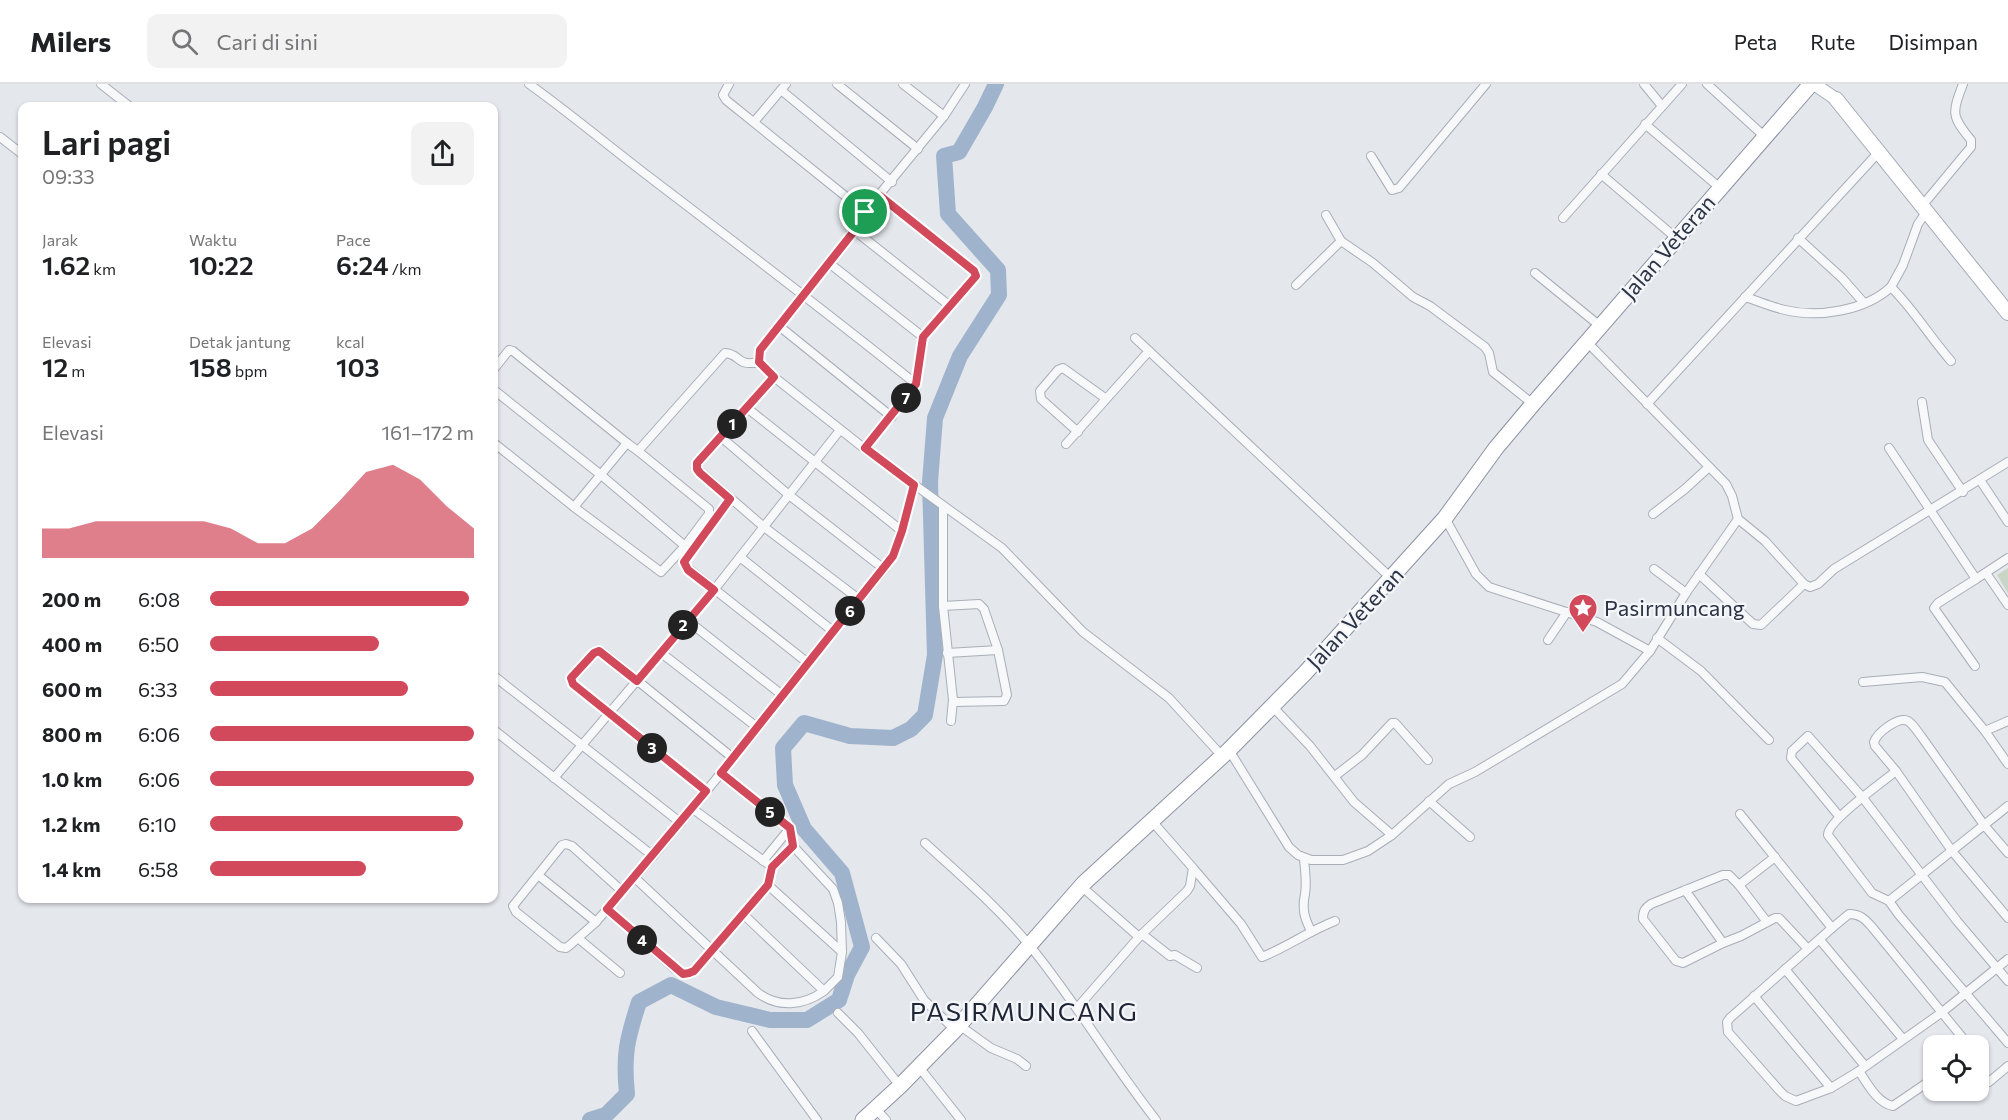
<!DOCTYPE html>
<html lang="id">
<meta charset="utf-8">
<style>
:root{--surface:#fff;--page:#f2f2f2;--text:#202124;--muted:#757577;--line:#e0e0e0;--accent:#d1495b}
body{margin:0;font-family:Commissioner,sans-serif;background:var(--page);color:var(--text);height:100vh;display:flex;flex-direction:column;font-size:22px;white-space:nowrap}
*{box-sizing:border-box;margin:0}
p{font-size:20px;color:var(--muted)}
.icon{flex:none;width:33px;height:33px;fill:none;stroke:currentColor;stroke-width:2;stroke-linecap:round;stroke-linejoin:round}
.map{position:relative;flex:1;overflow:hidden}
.sheet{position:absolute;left:18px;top:18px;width:480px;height:801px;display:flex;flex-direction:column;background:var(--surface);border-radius:12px;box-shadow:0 2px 4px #0004}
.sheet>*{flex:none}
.controls{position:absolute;left:1923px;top:951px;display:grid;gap:12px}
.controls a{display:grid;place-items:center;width:66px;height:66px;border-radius:12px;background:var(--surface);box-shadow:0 2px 4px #0004;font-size:30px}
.pin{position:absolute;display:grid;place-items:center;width:51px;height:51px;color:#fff;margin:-26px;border:3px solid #fff;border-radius:50%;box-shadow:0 2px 6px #0007}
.km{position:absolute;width:30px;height:30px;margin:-15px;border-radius:50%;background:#222;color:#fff;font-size:16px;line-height:30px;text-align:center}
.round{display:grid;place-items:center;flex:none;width:63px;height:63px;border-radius:12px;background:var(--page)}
.summary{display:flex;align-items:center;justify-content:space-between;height:102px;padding:0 24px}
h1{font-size:33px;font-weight:600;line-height:45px}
.metrics{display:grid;grid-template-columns:repeat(3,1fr);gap:9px;height:102px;padding:6px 24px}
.metrics div{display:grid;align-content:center}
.metrics b{font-size:26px;font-weight:600}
.metrics small{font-size:16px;font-weight:400}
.metrics p{font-size:16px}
.chart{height:168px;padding:12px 24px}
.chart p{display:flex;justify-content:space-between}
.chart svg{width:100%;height:108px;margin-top:6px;fill:var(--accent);opacity:.7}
ul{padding:0 24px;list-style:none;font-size:20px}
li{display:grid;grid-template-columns:96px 72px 1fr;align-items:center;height:45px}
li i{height:15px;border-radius:8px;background:var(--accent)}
header{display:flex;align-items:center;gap:36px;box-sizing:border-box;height:84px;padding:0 30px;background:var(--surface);border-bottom:2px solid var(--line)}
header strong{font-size:28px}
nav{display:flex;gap:33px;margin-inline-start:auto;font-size:21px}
.search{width:420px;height:54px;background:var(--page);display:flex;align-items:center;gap:15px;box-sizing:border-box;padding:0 21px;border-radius:12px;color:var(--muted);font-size:22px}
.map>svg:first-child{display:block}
.green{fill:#c9d6c5}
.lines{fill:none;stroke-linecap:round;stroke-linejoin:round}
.river{stroke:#9fb4cc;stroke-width:16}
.street-casing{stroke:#a9aeb7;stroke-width:10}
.secondary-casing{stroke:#a9aeb7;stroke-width:14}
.primary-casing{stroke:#a3abb8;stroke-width:16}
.highway-casing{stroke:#8b94a3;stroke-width:17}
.street{stroke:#f7f8fa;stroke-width:8}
.secondary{stroke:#fff;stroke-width:12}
.primary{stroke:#fff;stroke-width:14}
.highway{stroke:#fff;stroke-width:15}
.route-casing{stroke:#fff;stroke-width:12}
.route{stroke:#d1495b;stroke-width:8}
.labels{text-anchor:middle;stroke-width:4.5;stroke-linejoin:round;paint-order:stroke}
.street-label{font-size:22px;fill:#2b3445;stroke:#f4f6f9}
.poi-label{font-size:22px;fill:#2b3445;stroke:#f4f6f9;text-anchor:start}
.quarter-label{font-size:26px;letter-spacing:1.5px;fill:#1d2536;stroke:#f4f6f9}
</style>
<header>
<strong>Milers</strong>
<div class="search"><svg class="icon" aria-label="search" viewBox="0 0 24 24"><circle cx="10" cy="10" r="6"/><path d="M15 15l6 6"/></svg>Cari di sini</div>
<nav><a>Peta</a><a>Rute</a><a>Disimpan</a></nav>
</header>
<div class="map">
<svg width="2008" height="1036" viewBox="0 0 2008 1036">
<rect width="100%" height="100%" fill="#e4e7ec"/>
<polygon class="green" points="2008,484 2008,509 1997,491"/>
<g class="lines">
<path class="river" d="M 590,1036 L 606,1031 L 627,1010 C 623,971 627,955 639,918 L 671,901 L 716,923 L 770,936 L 807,936 L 839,916 L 847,891 L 862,863 L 842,789 L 804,745 L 785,701 L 783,664 L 804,639 L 850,652 L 893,654 L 911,645 L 925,631 L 935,571 L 930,398 L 935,334 L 960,272 L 999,211 L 998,186 L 948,130 L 944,72 L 959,68 L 985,23 L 996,0"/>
<g class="street-casing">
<g id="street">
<polyline points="101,0 129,22"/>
<path d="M 529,0 C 571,30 611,64 652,95 C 741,163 829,230 916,300"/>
<polyline points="729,0 723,11 726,16 865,128"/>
<polyline points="837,0 918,65"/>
<polyline points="903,0 944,32"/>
<polyline points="965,0 944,32 865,128 854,146 764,261 760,266 759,278 774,293 865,365 1002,464 1083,548 1169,614 1222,672"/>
<polyline points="1644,0 1662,22"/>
<polyline points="1707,0 1764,52"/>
<polyline points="781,6 892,98"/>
<polyline points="754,38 786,0"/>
<polyline points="1645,40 1720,104"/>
<polyline points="0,53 22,70"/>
<polyline points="1371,72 1392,106 1399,104 1486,0"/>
<polyline points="1601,90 1676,154"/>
<path d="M 1922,122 L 1971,63 L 1971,56 C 1951,32 1952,29 1963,0"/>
<path d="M 1927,127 L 1918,140 L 1903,181 L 1891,203 C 1914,226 1930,253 1951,277"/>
<polyline points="1326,131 1341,157 1373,179 1413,213 1430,222 1485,263 1489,269 1493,288 1533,320"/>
<polyline points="1563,134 1682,0"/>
<polyline points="854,146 950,222"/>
<polyline points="1798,154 1842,194 1864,219"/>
<polyline points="829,179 923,253"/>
<polyline points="1535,189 1600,242"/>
<polyline points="1296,201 1341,157"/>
<path d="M 1745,213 C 1758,217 1772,223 1785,226 C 1818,234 1865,227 1891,203"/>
<polyline points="779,242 892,333"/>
<polyline points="1587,258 1726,400 1732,412 1738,435 1765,457 1804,500 1810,503 1818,500 1834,485 2008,378"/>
<polyline points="1149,267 1392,495"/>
<polyline points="494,285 509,266 513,267 627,359"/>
<polyline points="774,293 699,376 697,385 764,443 860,516"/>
<polyline points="494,306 601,391 685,462"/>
<polyline points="1922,318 1928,356 1963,408"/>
<polyline points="1647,320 1878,69"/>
<polyline points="747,324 902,447"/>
<polyline points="1078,348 1041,315 1040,307 1058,286 1063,284 1105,314"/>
<polyline points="721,353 789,411 884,485"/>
<polyline points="494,359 574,423 661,488 685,462 709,430 709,425 638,367"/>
<polyline points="1066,360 1149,267 1135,254"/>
<polyline points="1889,364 1976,495 2008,474"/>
<polyline points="865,365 916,300 923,253 976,192 970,183 880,112"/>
<polyline points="1980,396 2008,438"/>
<polyline points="730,415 685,475 685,482 808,579"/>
<polyline points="943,422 943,522 953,616 951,637"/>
<path d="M 574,423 L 627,359 L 638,367 L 725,269 C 741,270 736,283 759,278"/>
<polyline points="1653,430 1685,405 1709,383"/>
<polyline points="1445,434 1476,490 1489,503 1597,538 1650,567"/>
<polyline points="740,473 834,548"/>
<polyline points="1654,485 1686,509"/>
<polyline points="1986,489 2008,521"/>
<polyline points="1699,490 1753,540 1761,541 1804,500"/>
<polyline points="943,522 979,520 984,525 998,566 1007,611 1004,617 953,618"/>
<polyline points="687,536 782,611"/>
<polyline points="1657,554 1701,587 1769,656"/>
<polyline points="1548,556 1567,528"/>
<polyline points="660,568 758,644"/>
<polyline points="947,569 998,566"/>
<polyline points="1975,582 1934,524 1938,519 1976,495"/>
<polyline points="494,592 681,739"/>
<polyline points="1863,598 1922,593 1945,598 1985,647 2008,680"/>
<polyline points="1272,622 1310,662 1354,718 1392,751"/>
<path d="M 494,646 L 653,772 L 758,644 L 794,595 L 884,485 C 902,460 906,429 914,401"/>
<polyline points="1985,647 2008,637"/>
<polyline points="1229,666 1289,763 1298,771 1311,776 1343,776 1368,767 1392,751 1449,700 1475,688 1622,600 1650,567 1686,509 1738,435"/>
<path d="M 1896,687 C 1883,698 1827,737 1828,751 L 1872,809 L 1889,817 L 1899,831 L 2008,959"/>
<polyline points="721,689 790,744 793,762 833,805 838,819 841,838 842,868 838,893 824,907 743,830"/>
<polyline points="1335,692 1362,671 1392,639 1395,639 1428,676"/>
<polyline points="554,694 714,506 840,346"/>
<polyline points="706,707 573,600 571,594 594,569 602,568 733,674"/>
<polyline points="1429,717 1470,753"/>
<polyline points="1740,730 1832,844"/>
<polyline points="1839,732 1791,674 1792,667 1808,652 1863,714 1957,837 2008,897"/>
<path d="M 925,759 C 961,792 999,824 1030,862 C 1075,917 1112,980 1156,1036"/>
<path d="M 2008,769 L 1984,741 L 1921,652 C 1917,647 1913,640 1908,637 C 1898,632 1877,649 1874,658 L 1875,662 L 1896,687 L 1952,767 L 2008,834"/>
<path d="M 1304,775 C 1305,785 1307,799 1305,810 C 1302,825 1304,833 1311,847"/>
<polyline points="763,777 790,744"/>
<polyline points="772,783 793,762"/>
<path d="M 1193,784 L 1241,840 L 1262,873 C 1287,863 1309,847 1335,837"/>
<polyline points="538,791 596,838 653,772"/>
<path d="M 634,793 L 758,909 C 779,924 803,922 824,907"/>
<polyline points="768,801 842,868"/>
<polyline points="1739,801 1767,838"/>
<polyline points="1081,802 1139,853"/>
<path d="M 1685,806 L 1723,859 L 1683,879 L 1676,877 L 1643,835 C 1643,827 1645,824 1651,820 L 1723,791 L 1729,791 L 1739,801 L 1775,773"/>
<polyline points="1889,817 2008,722"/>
<path d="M 607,825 L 675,885 C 682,889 686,891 694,887 L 768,801 L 772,783 L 693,725"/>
<polyline points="596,838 570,861 566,864 560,863 516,828 513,822 562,761 566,760 572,762 622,807"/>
<polyline points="1142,850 1170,872 1175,871 1197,884"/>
<polyline points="876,854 901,880 924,916 955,946"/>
<polyline points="579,855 620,889"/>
<polyline points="1820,856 1903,955"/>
<polyline points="1723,859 1741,852 1775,834 1779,834 1808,865"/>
<polyline points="1785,885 1865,982"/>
<polyline points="1754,912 1831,1004"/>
<polyline points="1077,924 1139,853 1187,807 1190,802 1193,784 1151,736"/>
<polyline points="838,929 858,949 900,1002"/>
<polyline points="959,941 991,964 1017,975 1026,982"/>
<polyline points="752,947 817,1036"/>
<path d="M 1967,962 L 1966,958 L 1872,843 C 1865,835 1860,830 1849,830 L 1832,844 L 1730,934 L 1727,938 L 1728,948 L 1779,1006 L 1785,1012 L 1796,1017 L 1831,1004 L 1859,987 L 1941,929 L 2008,875"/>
<polyline points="919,983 961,1036"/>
<path d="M 1859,987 C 1867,999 1877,1019 1893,1022 L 1934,994"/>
<polyline points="1989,998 2008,982"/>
<polyline points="876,1025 886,1036"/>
</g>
</g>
<g class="secondary-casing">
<polyline id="secondary" points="1814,0 1836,15"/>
</g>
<g class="primary-casing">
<polyline id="primary" points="1836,15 2008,229"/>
</g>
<g class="highway-casing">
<polyline id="highway" points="863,1036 900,1002 955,946 1084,799 1229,666 1305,589 1445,434 1496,364 1533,320 1811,0"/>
</g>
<use href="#street" class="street"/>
<use href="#secondary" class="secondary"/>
<use href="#primary" class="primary"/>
<use href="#highway" class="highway"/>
</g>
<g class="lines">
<g class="route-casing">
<polygon id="route" points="880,112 974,187 976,192 923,253 916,300 865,364 914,401 902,447 893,472 721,689 790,744 793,762 772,783 768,801 694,887 689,889 683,890 607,825 706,707 573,600 571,594 594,569 599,567 637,597 714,506 688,486 684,478 730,415 700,389 697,385 697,379 774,293 759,278 760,266 855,146 865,128"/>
</g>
<use href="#route" class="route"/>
</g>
<defs>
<g id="sight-pin" transform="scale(1.5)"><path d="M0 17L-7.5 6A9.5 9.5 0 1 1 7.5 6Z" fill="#d1495b" stroke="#f4f6f9"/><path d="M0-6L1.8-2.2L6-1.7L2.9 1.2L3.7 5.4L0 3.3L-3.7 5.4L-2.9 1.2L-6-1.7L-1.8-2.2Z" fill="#fff"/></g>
</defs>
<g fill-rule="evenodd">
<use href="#sight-pin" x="1583" y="524"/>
</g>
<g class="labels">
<g class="street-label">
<text transform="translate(1668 163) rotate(-49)" y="8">Jalan Veteran</text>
<text transform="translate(1355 534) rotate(-47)" y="8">Jalan Veteran</text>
</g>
<g class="poi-label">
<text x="1604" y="532">Pasirmuncang</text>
</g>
<g class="quarter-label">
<text x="1024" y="937">PASIRMUNCANG</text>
</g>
</g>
</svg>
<div class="controls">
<a><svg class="icon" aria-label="locate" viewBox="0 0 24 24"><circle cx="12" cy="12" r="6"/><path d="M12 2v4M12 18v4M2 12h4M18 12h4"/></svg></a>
</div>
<div class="pin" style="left:865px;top:128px;background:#1e9e55"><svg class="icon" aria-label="arrive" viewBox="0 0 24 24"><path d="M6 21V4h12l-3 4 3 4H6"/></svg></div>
<b class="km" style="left:732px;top:340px">1</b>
<b class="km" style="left:683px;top:541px">2</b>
<b class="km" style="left:652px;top:664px">3</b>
<b class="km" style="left:642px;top:856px">4</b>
<b class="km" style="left:770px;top:728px">5</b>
<b class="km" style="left:850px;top:527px">6</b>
<b class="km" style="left:906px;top:314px">7</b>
<section class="sheet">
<div class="summary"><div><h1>Lari pagi</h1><p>09:33</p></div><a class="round"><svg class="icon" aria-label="share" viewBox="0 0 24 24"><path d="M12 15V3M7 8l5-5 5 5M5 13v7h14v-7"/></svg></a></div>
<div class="metrics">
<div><p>Jarak</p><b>1.62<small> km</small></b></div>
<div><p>Waktu</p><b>10:22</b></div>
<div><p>Pace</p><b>6:24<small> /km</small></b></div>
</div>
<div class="metrics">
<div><p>Elevasi</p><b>12<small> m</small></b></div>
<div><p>Detak jantung</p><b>158<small> bpm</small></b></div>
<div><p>kcal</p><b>103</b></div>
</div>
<div class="chart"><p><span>Elevasi</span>161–172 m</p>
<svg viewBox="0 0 160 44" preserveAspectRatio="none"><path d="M0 44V32L10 32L20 29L30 29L40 29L50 29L60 29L70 32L80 38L90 38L100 32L110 21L120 9L130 6L140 12L150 23L160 32V44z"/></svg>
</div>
<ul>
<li><b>200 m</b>6:08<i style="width:98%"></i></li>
<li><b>400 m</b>6:50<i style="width:64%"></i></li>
<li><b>600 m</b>6:33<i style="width:75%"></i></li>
<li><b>800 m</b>6:06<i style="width:100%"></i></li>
<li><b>1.0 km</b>6:06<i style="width:100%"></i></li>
<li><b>1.2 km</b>6:10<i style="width:96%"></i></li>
<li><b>1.4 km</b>6:58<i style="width:59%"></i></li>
</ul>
</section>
</div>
